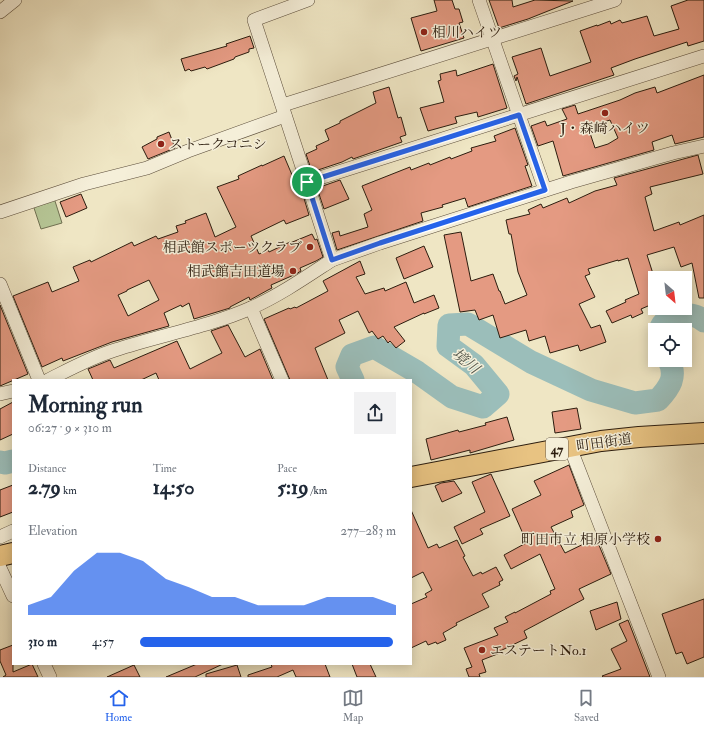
<!DOCTYPE html>
<meta charset="utf-8">
<style>
:root{--surface:#fff;--page:#f2f2f3;--text:#1f2937;--muted:#747a83;--line:#e0e1e3;--accent:#2563eb}
body{margin:0;font-family:"IM FELL Double Pica","Noto Serif JP",serif;background:var(--page);color:var(--text);height:100vh;display:flex;flex-direction:column;font-size:15px;white-space:nowrap}
*{box-sizing:border-box;margin:0}
p{font-size:13px;color:var(--muted)}
.icon{flex:none;width:22px;height:22px;fill:none;stroke:currentColor;stroke-width:2;stroke-linecap:round;stroke-linejoin:round}
.map{position:relative;flex:1;overflow:hidden}
.sheet{position:absolute;left:12px;top:379px;width:400px;height:286px;display:flex;flex-direction:column;background:var(--surface);border-radius:0px;box-shadow:0 2px 10px #0003}
.sheet>*{flex:none}
.needle{width:26px;rotate:152deg}
.controls{position:absolute;left:648px;top:271px;display:grid;gap:8px}
.controls a{display:grid;place-items:center;width:44px;height:44px;border-radius:0px;background:var(--surface);box-shadow:0 2px 10px #0003;font-size:20px}
.pin{position:absolute;display:grid;place-items:center;width:34px;height:34px;color:#fff;margin:-17px;border:2px solid #fff;border-radius:50%;box-shadow:0 1px 4px #0007}
.round{display:grid;place-items:center;flex:none;width:42px;height:42px;border-radius:0px;background:var(--page)}
.headline{display:flex;align-items:center;justify-content:space-between;height:68px;padding:0 16px}
h1{font-size:22px;font-weight:700;line-height:30px}
.metrics{display:grid;grid-template-columns:repeat(3,1fr);gap:6px;height:68px;padding:4px 16px}
.metrics div{display:grid;align-content:center}
.metrics b{font-size:20px;font-weight:700}
.metrics small{font-size:11px;font-weight:400}
.metrics p{font-size:11px}
.chart{height:112px;padding:8px 16px}
.chart p{display:flex;justify-content:space-between}
.chart svg{width:100%;height:72px;margin-top:4px;fill:var(--accent);opacity:.7}
ul{padding:0 16px;list-style:none;font-size:13px}
li{display:grid;grid-template-columns:64px 48px 1fr;align-items:center;height:30px}
li i{height:10px;border-radius:5px;background:var(--accent)}
.tab-bar{display:flex;justify-content:space-around;align-items:center;height:56px;border-top:1px solid var(--line);background:var(--surface);font-size:11px;color:var(--muted)}
.tab-bar a{display:grid;justify-items:center;gap:2px}
.tab-bar .on{color:var(--accent)}
.map>svg:first-child{display:block}
.green{fill:#b6c696;stroke:#707152}
.lines{fill:none;stroke-linecap:round;stroke-linejoin:round}
.river{stroke:#9bbeba;stroke-width:23}
.building{fill:#e49a82;stroke:#2b1c0e;fill-rule:evenodd}
.minor-casing{stroke:#5c4e3c;stroke-width:14}
.primary-casing{stroke:#2b1c0e;stroke-width:22}
.minor{stroke:#f5efd9;stroke-width:13}
.primary{stroke:#e8c382;stroke-width:20}
.route-casing{stroke:#fff;stroke-width:8}
.route{stroke:#2563eb;stroke-width:5}
.poi-dot{fill:#8f2418;stroke:#f5efd9;stroke-width:1.5}
.labels{text-anchor:middle;stroke-width:3;stroke-linejoin:round;paint-order:stroke}
.shield{fill:#f5efd9;stroke:#685b4b;stroke-width:1}
.shield-label{font-size:13px;font-weight:bold;fill:#2b1c0e}
.poi-label{font-size:14px;fill:#2b1c0e;stroke:#f5efd9;text-anchor:start}
.street-label{font-size:14px;fill:#2b1c0e;stroke:#f5efd9}
.water-label{font-size:15px;font-style:italic;fill:#52554a;stroke:#f5efd9}
</style>
<div class="map">
<svg width="704" height="677" viewBox="0 0 704 677">
<rect width="100%" height="100%" fill="#efe6c4"/>
<filter id="stains"><feTurbulence type="fractalNoise" baseFrequency=".005" numOctaves="4"/><feColorMatrix values="0 0 0 0 .2 0 0 0 0 .09 0 0 0 0 .02 0 0 0 .5 -.17"/></filter>
<radialGradient id="worn" r=".72"><stop offset=".6" stop-color="#630" stop-opacity="0"/><stop offset="1" stop-color="#630" stop-opacity=".3"/></radialGradient>
<polygon class="green" points="54,198 62,223 41,229 34,208 37,203"/>
<g class="lines">
<g class="river">
<path d="M 660,330 C 665,313 692,310 704,321"/>
<path d="M 353,380 L 347,367 L 352,355 L 374,347 L 417,372 L 452,397 L 483,407 L 498,394 L 474,365 L 448,346 L 449,325 L 468,324 L 531,362 L 591,390 L 635,403 L 658,400 C 670,387 677,377 669,360"/>
<polyline points="0,462 5,463 13,461"/>
</g>
</g>
<g class="building">
<polygon points="434,0 452,0 455,9 459,9 463,22 459,23 464,38 421,51 411,18 437,11"/>
<polygon points="489,0 512,0 513,7 535,0 573,1 528,19 499,28"/>
<polygon points="688,0 704,0 704,41 688,46 687,42 635,59 611,68 614,75 526,104 517,77 516,81 514,76 518,74 512,57 541,48 550,76 591,62 580,31 597,25 597,26 610,21 611,24 620,20 622,23 647,16 654,36 679,29 671,6"/>
<polygon points="250,36 254,48 249,49 249,52 235,57 234,59 207,69 205,67 191,71 189,69 185,71 181,59 227,46 226,44"/>
<polygon points="493,64 507,108 478,117 477,112 455,117 457,123 428,131 420,108 444,102 438,81 441,80 440,74 456,70 457,76"/>
<path d="M 704,75 L 704,137 L 675,144 L 672,135 L 652,142 L 654,150 L 563,176 L 553,141 L 538,146 L 531,126 L 545,121 L 547,126 L 567,119 L 562,109 L 575,105 L 578,114 L 620,100 L 635,93 L 655,87 L 657,93 ZM 610,120 L 618,138 L 608,144 L 595,148 L 588,127 Z"/>
<polygon points="389,87 398,118 401,117 406,135 400,137 402,142 353,159 352,157 342,162 312,172 306,154 317,149 316,146 329,140 325,130 340,123 340,121 376,103 373,92"/>
<polygon points="515,128 528,165 525,166 532,186 468,207 465,198 442,205 443,207 421,213 423,221 337,250 332,233 339,231 340,236 368,227 364,214 372,210 362,186 410,167 411,170 429,163 430,165 450,157 451,159 472,151 471,148 496,141 494,136"/>
<polygon points="169,132 175,148 148,159 142,147 157,139 157,137"/>
<polygon points="698,155 703,174 650,187 652,194 645,197 654,231 679,222 680,225 704,215 704,298 699,298 692,263 681,267 674,247 647,255 655,280 655,303 641,309 643,313 632,318 631,315 612,323 606,311 626,302 625,300 639,294 628,258 618,261 618,260 588,269 590,274 585,276 595,297 579,304 591,328 600,325 606,342 580,351 578,345 550,353 545,336 529,341 526,330 500,338 493,315 479,320 475,310 460,312 444,235 461,232 471,281 493,274 499,291 500,291 505,304 527,295 518,272 511,234 509,234 506,220 530,214 528,210 541,204 543,208 567,198 569,203 595,191 617,185 614,178"/>
<path d="M 284,156 L 301,196 L 303,195 L 309,215 L 286,224 L 284,220 L 251,236 L 259,254 L 268,250 L 269,252 L 290,242 L 290,243 L 312,234 L 315,240 L 317,239 L 323,257 L 316,261 L 300,268 L 301,271 L 296,274 L 271,285 L 272,288 L 268,290 L 250,300 L 249,297 L 230,307 L 230,308 L 194,319 L 189,303 L 182,307 L 181,305 L 164,313 L 169,326 L 112,342 L 63,361 L 62,358 L 42,367 L 13,296 L 48,282 L 52,292 L 79,281 L 73,267 L 90,260 L 91,262 L 132,242 L 134,246 L 156,236 L 158,239 L 178,232 L 176,226 L 186,223 L 185,221 L 206,213 L 215,237 L 236,227 L 217,187 L 239,179 L 238,176 L 262,165 L 262,166 ZM 149,280 L 159,300 L 128,316 L 118,295 L 127,291 L 127,290 Z"/>
<polygon points="340,180 349,199 324,209 317,188"/>
<polygon points="81,194 87,208 66,217 60,202"/>
<polygon points="424,246 433,267 404,279 396,258"/>
<polygon points="360,261 365,274 356,277 365,294 384,288 385,291 406,282 414,303 434,295 439,308 424,314 424,313 394,327 405,341 396,348 390,341 388,343 383,336 378,339 372,331 369,333 358,311 339,320 345,333 315,348 328,380 290,380 264,319 289,308 290,309 295,307 296,308 328,291 323,281"/>
<polygon points="0,305 28,374 0,386"/>
<polygon points="228,325 245,357 260,349 273,380 159,380 156,373 141,380 93,380 88,369 110,360 114,368 177,341 190,369 222,353 211,331"/>
<polygon points="13,402 13,434 0,440 0,409"/>
<polygon points="577,408 581,429 555,433 552,412"/>
<polygon points="507,417 514,440 470,453 470,450 431,460 426,439 458,430 459,432 486,425 485,423"/>
<polygon points="569,465 584,505 571,511 573,517 551,527 565,553 596,538 611,574 579,589 584,599 524,631 527,638 500,651 500,653 482,660 486,672 479,674 480,677 469,677 466,669 472,667 464,648 498,635 494,628 508,622 505,617 515,612 515,613 551,594 550,591 555,589 540,554 511,569 504,555 526,543 523,536 524,536 512,509 541,495 534,481"/>
<polygon points="491,474 510,516 480,529 483,534 462,544 454,527 485,512 472,482"/>
<polygon points="454,481 462,493 442,502 435,486 441,483"/>
<polygon points="13,485 13,512 0,517 0,490"/>
<polygon points="411,510 428,548 437,544 439,548 457,540 465,556 463,557 473,576 481,572 482,574 496,567 503,580 499,582 500,585 482,594 489,607 456,623 457,625 443,633 446,640 437,644 436,642 428,645 426,641 411,648 411,604 427,597 425,594 432,590 423,572 411,578"/>
<polygon points="704,599 704,657 687,664 682,652 676,654 662,614"/>
<polygon points="617,602 621,619 596,630 590,611"/>
<polygon points="628,620 650,677 603,677 602,676 621,669 611,649 627,641 619,624"/>
<polygon points="13,645 13,672 32,664 38,677 3,677 6,675 0,661 0,650"/>
<polygon points="197,664 223,664 195,677 166,677"/>
<polygon points="271,664 325,664 330,677 296,677 293,670 277,677 248,677 248,675 272,667"/>
<polygon points="352,664 370,664 376,677 357,677"/>
<polygon points="134,665 140,677 107,677"/>
<polygon points="237,665 241,677 206,677 206,674"/>
</g>
<g class="lines">
<g class="minor-casing">
<g id="minor">
<polyline points="479,0 545,190"/>
<polyline points="0,12 15,0"/>
<polyline points="283,105 615,0"/>
<polyline points="307,182 254,20 308,0"/>
<polyline points="0,212 84,184 147,168 188,151 285,116"/>
<polyline points="332,260 380,243 571,182 673,153 704,146"/>
<polyline points="0,284 39,380"/>
<polyline points="251,308 282,380"/>
<path d="M 48,380 C 70,369 92,357 115,350 C 160,335 208,327 251,308 C 280,295 306,277 332,260 L 307,182 L 704,56"/>
<polyline points="0,394 13,391"/>
<polyline points="570,447 659,677"/>
<polyline points="0,537 13,531"/>
<polyline points="0,568 13,596"/>
<polyline points="44,664 50,677"/>
</g>
</g>
<g class="primary-casing">
<g id="primary">
<polyline points="411,477 601,441 639,437 704,433"/>
<polyline points="0,556 13,553"/>
</g>
</g>
<use href="#minor" class="minor"/>
<use href="#primary" class="primary"/>
</g>
<g class="lines">
<g class="route-casing">
<polygon id="route" points="519,115 545,190 380,243 332,260 307,182"/>
</g>
<use href="#route" class="route"/>
</g>
<g class="poi-dot">
<circle cx="424" cy="32" r="4"/>
<circle cx="605" cy="113" r="4"/>
<circle cx="161" cy="144" r="4"/>
<circle cx="310" cy="247" r="4"/>
<circle cx="293" cy="271" r="4"/>
<circle cx="658" cy="539" r="4"/>
<circle cx="482" cy="650" r="4"/>
</g>
<g class="labels">
<rect class="shield" x="546" y="438" width="22" height="22" rx="3"/>
<g class="shield-label">
<text x="557" y="454">47</text>
</g>
<g class="poi-label">
<text x="432" y="37">相川ハイツ</text>
<text x="605" y="133" text-anchor="middle">J・森崎ハイツ</text>
<text x="169" y="149">ストークコニシ</text>
<text x="302" y="252" text-anchor="end">相武館スポーツクラブ</text>
<text x="285" y="276" text-anchor="end">相武館吉田道場</text>
<text x="650" y="544" text-anchor="end">町田市立 相原小学校</text>
<text x="490" y="655">エステートNo.1</text>
</g>
<g class="street-label">
<text transform="translate(604 442) rotate(-8)" y="5">町田街道</text>
</g>
<g class="water-label">
<text transform="translate(466 361) rotate(40)" y="5">境川</text>
</g>
</g>
<rect width="100%" height="100%" filter="url(#stains)"/>
<rect width="100%" height="100%" fill="url(#worn)"/>
</svg>
<div class="controls">
<a><svg class="needle" viewBox="-14 -14 28 28"><path d="M0-13l5 13h-10z" fill="#e53935"/><path d="M0 13l5-13h-10z" fill="#747a83"/></svg></a>
<a><svg class="icon" aria-label="locate" viewBox="0 0 24 24"><circle cx="12" cy="12" r="6"/><path d="M12 2v4M12 18v4M2 12h4M18 12h4"/></svg></a>
</div>
<div class="pin" style="left:307px;top:182px;background:#1e9e55"><svg class="icon" aria-label="arrive" viewBox="0 0 24 24"><path d="M6 21V4h12l-3 4 3 4H6"/></svg></div>
<section class="sheet">
<div class="headline"><div><h1>Morning run</h1><p>06:27 · 9 × 310 m</p></div><a class="round"><svg class="icon" aria-label="share" viewBox="0 0 24 24"><path d="M12 15V3M7 8l5-5 5 5M5 13v7h14v-7"/></svg></a></div>
<div class="metrics">
<div><p>Distance</p><b>2.79<small> km</small></b></div>
<div><p>Time</p><b>14:50</b></div>
<div><p>Pace</p><b>5:19<small> /km</small></b></div>
</div>
<div class="chart"><p><span>Elevation</span>277–283 m</p>
<svg viewBox="0 0 160 44" preserveAspectRatio="none"><path d="M0 44V38L10 33L20 17L30 6L40 6L50 11L60 22L70 27L80 33L90 33L100 38L110 38L120 38L130 33L140 33L150 33L160 38V44z"/></svg>
</div>
<ul>
<li><b>310 m</b>4:57<i style="width:99%"></i></li>
</ul>
</section>
</div>
<nav class="tab-bar">
<a class="on"><svg class="icon" aria-label="home" viewBox="0 0 24 24"><path d="M3 11l9-7 9 7M6 9v11h12V9"/></svg>Home</a>
<a><svg class="icon" aria-label="map" viewBox="0 0 24 24"><path d="M3 6l6-2 6 2 6-2v14l-6 2-6-2-6 2zM9 4v14M15 6v14"/></svg>Map</a>
<a><svg class="icon" aria-label="saved" viewBox="0 0 24 24"><path d="M7 4h10v16l-5-4-5 4z"/></svg>Saved</a>
</nav>
